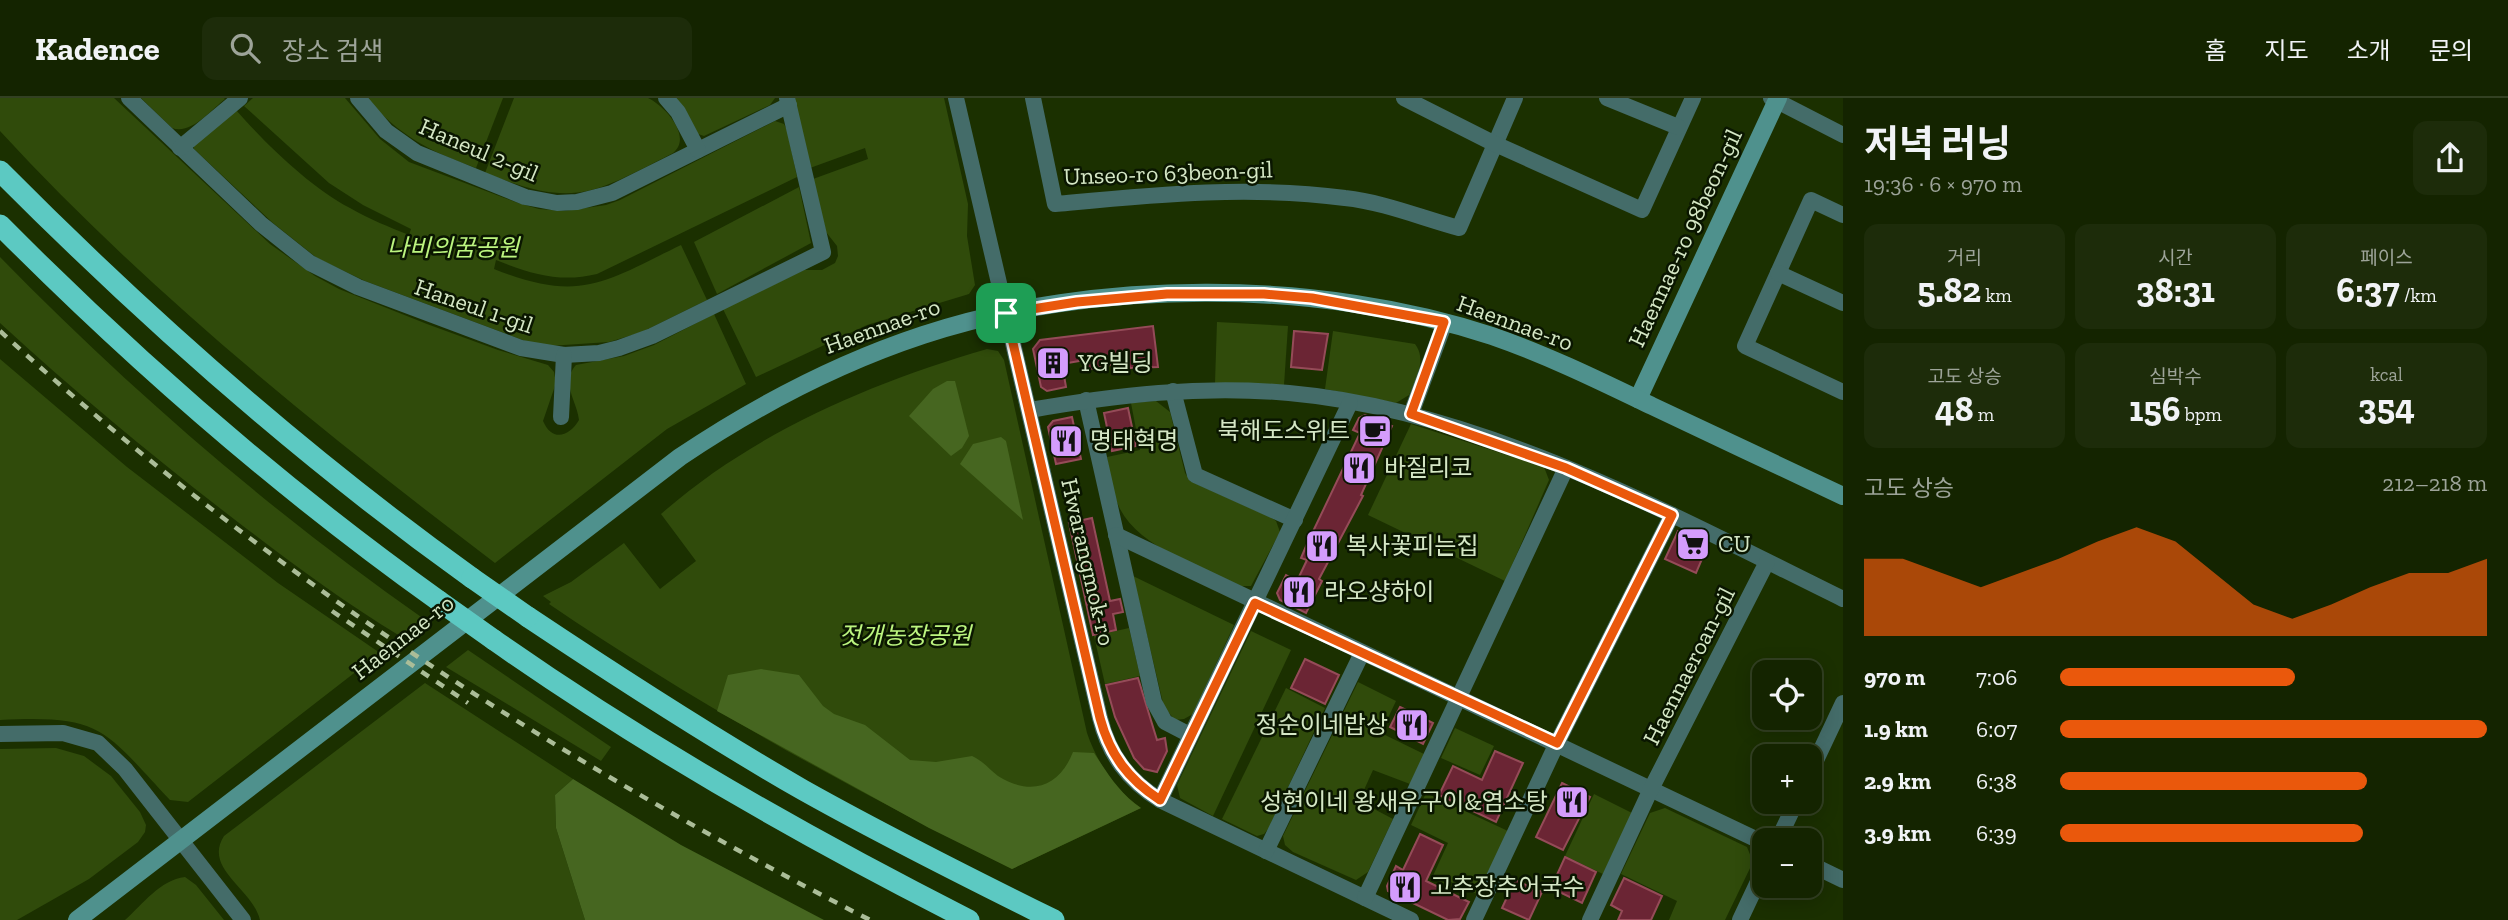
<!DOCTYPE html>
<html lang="ko">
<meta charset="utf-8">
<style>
:root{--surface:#142400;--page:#1d2c0a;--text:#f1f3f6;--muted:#9da499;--line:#334122;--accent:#ea580c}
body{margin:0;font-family:"Zilla Slab","Noto Sans KR",serif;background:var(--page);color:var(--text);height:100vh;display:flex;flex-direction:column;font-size:26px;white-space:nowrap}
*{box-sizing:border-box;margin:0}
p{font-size:23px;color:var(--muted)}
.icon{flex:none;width:38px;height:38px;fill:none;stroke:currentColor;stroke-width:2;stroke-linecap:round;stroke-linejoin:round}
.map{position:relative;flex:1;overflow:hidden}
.details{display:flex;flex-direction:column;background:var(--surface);width:665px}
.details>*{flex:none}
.fabs{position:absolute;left:1752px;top:562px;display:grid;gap:14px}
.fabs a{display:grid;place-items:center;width:70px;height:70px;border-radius:14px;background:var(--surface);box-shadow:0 4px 18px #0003,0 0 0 2px var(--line);font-size:35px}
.pin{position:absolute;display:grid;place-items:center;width:60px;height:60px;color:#fff;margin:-30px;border-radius:14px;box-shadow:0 4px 10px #0006}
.round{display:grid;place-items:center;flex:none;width:74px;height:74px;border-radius:14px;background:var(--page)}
.headline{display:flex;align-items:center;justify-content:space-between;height:119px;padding:0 21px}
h1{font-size:38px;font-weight:700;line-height:52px}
.metrics{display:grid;grid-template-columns:repeat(3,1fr);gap:10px;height:119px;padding:7px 21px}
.metrics div{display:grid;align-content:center;border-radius:14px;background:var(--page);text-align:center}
.metrics b{font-size:35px;font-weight:700}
.metrics small{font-size:19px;font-weight:400}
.metrics p{font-size:19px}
.chart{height:196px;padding:14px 21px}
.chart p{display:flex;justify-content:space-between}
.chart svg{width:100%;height:126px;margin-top:7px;fill:var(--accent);opacity:.7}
ul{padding:0 21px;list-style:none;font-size:23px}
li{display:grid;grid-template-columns:112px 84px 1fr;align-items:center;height:52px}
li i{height:18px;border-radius:9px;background:var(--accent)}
header{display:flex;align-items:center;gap:42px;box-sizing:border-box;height:98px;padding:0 35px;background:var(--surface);border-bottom:2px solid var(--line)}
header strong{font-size:33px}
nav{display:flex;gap:38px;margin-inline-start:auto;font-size:24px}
.search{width:490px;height:63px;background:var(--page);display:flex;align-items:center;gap:18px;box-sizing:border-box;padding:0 24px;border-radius:14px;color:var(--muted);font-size:26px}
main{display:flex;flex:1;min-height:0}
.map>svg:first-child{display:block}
.green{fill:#304b0b}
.forest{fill:#466620}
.building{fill:#6b2534;stroke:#954b58;stroke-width:2}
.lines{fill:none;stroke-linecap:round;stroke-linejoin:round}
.street{stroke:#446c69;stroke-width:16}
.secondary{stroke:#4f918d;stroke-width:18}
.highway{stroke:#5cc9c2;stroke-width:21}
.rail{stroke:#abbd98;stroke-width:4.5;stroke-dasharray:9 9;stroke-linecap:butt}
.highway-bridge{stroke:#5cc9c2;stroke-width:21}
.route-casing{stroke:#fff;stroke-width:14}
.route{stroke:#ea580c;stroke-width:9}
.labels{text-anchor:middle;stroke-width:5;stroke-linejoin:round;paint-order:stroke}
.street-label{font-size:24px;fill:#d5e7c5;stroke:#0a1600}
.park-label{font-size:24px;font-style:italic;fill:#bcf57f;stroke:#0a1600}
.poi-label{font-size:24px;fill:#d5e7c5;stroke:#0a1600;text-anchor:start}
</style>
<header>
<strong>Kadence</strong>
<div class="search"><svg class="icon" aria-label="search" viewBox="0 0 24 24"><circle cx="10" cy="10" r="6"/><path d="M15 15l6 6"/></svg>장소 검색</div>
<nav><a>홈</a><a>지도</a><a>소개</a><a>문의</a></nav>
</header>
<main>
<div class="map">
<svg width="1843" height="822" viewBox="0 0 1843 822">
<rect width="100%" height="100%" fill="#1b3000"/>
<g class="green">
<path d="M 0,0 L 114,0 L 270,146 L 315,178 L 339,191 L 427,226 L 498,252 L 548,267 L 554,274 L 556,285 L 543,323 C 552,344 569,339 579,322 C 577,303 560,285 576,267 L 624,258 L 654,247 L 714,216 L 746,286 L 667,331 L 495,465 C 320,332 149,195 0,33 Z"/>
<path d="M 141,0 L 224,0 L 225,1 C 211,12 191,37 172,30 Z"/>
<path d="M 253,0 L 345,0 L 380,41 L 409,64 L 518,105 L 539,111 L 565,113 L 606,107 L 620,102 L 775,23 L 784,26 L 787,32 L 797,79 L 597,176 C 560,185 531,176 496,162 L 494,171 C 580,205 603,185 681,147 L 707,202 L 642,234 L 609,244 L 549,248 L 528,244 L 365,183 L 317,160 L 273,125 L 194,51 L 194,46 L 236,12 C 266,46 310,89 350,110 C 369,121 389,129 409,137 L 411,131 L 363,107 L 329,85 L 244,8 Z"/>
<path d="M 366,0 L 503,0 L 476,70 C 429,53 400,38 366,0 Z"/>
<path d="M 514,0 L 648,0 C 665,8 693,39 673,55 C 591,97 575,110 485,75 Z"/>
<polygon points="676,0 775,0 770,7 704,38 698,36"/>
<polygon points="793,0 944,0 968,106 967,138 975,187 969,196 867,227 756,279 723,211 804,172 822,172 835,165 838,158 837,148 826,134 813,81 868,61 865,50 810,70"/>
<polygon points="799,89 811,145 717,196 694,144"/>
<path d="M 0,159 C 129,291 272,415 424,521 L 400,538 C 340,502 285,460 230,418 C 151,357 74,293 0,225 Z"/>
<polygon points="1217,224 1288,228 1284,287 1215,285"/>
<path d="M 1333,233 L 1415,246 C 1427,261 1416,282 1409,297 L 1396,305 L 1325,291 Z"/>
<path d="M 987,251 L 998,253 L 1004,262 L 1087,635 C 1097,664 1115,692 1141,710 L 1012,771 C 853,692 696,606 549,506 L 551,504 L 543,498 L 571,484 L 624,445 L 660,491 L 696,463 L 661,416 C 753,335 870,285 987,251 Z"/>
<path d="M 0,261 L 127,369 L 278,485 L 380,555 L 188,704 L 170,702 C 103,631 103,617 0,622 Z"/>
<path d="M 1156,303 L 1170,314 L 1185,375 L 1190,383 L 1272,420 L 1276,423 L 1280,434 L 1251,488 L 1241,488 C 1203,470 1140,450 1120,411 C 1112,395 1110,376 1107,359 L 1140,352 L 1131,305 Z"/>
<polygon points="1411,326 1544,369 1549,382 1505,483 1368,417"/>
<polygon points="1133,478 1234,527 1193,616 1184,621 1175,622 1164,609"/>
<polygon points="1129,530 1140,578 1105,586 1094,538"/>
<polygon points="1251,533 1291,552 1213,718 1180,700 1177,687"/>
<polygon points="468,552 611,649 601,663 446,569"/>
<polygon points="1358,584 1396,603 1381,635 1424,656 1410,686 1373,672 1359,703 1393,721 1368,774 1356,782 1293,754 1285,747 1283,738"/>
<path d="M 425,585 L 573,681 L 555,697 L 556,730 L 585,822 L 260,822 C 252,790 203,771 224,738 Z"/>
<polygon points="1286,590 1325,610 1269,730 1264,736 1257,738 1222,721"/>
<polygon points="1455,630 1494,648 1480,677 1441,660"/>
<polygon points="56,650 84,658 111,678 140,714 146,727 145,734 138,744 89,781 17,822 0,822 0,651"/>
<polygon points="1426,695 1508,733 1479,797 1451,784 1449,788 1432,780 1448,745 1411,727"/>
<polygon points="1594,696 1632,715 1603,776 1565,758"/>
<polygon points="1665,710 1747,749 1753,764 1725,822 1669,822 1677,803 1621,776 1650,715"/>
<path d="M 185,779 L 196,787 L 224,822 L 125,822 C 143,806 160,782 185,779 Z"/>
</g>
<g class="forest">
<polygon points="947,283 955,283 969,338 962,350 951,358 909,318 933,291"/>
<polygon points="1001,339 1006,343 1023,422 960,366 973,346"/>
<path d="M 761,571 L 799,577 L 823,608 L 834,616 L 865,627 L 910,662 L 936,664 L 972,658 C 983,663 989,671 998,678 C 1030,698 1059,690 1073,654 L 1094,655 C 1108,676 1120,696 1141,710 L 1012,771 L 929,730 L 717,613 L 728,577 Z"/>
<polygon points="573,681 681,747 824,822 585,822 556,730 555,697"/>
</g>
<g class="building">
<polygon points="1153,228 1158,269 1130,270 1128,263 1087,272 1085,262 1062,266 1066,289 1047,293 1041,289 1033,251 1040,242"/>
<polygon points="1294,233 1328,236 1322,272 1291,269"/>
<polygon points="1128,310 1136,348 1112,353 1104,315"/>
<polygon points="1365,317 1392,328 1361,397 1363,398 1319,481 1322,483 1306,515 1280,502 1277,495 1286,477 1297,483 1307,462 1301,460 1307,446 1360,335 1353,332 1359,320"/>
<polygon points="1072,319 1081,361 1056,366 1048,329 1053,323"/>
<polygon points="1092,420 1110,503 1120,501 1123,514 1113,516 1116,532 1093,537 1069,425"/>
<polygon points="1678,433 1708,447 1696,475 1665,461"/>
<polygon points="1305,561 1339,577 1325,606 1291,590"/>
<polygon points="1138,580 1157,642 1165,640 1167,653 1157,674 1144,671 1134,660 1115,619 1106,587"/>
<polygon points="1400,609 1433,625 1423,646 1390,629"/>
<polygon points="1495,653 1523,665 1496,724 1439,697 1453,668 1482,682"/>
<polygon points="1562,685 1590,699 1563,752 1536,739"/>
<polygon points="1420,736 1443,747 1426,783 1469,804 1460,821 1448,822 1388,793 1387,788 1396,768 1403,772"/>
<polygon points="1565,759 1596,774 1582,805 1551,790"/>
<polygon points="1624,780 1662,798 1651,822 1618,822 1622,813 1611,807"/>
<polygon points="1515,782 1542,794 1529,822 1502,810"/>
</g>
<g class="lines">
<g class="street">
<polyline points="129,0 261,126 310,165 358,189 521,250 564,257 599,255 619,250 652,238 823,154 787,0"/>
<polyline points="358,0 386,33 417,55 525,99 557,105 577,104 612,95 789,7"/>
<polyline points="666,0 678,14 698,52"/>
<path d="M 956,0 L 1100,620 C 1109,657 1128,682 1160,702 L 1411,822"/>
<path d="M 1033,0 L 1055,106 C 1152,97 1247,87 1345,100 C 1383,104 1422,120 1459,130 L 1515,0"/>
<polyline points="1404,0 1493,45 1642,112 1693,0"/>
<polyline points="1607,0 1678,29"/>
<polyline points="1771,0 1843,37"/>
<polyline points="180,50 240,0"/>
<polyline points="1843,117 1811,102 1745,248 1843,294"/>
<polyline points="1778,175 1843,205"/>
<polyline points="1173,293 1195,377 1295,422"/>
<polyline points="1086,302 1154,604 1165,624 1190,637"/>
<path d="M 1030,312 C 1116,297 1201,287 1289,295 C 1481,312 1672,417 1843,501"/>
<polyline points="1411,316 1445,224"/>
<polyline points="561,319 564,257"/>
<polyline points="1116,437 1764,745"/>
<polyline points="0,636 63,635 98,645 125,671 243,822"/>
<polyline points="1810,675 1843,605"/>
<polyline points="1160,702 1350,305"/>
<polyline points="1778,742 1796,704"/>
<polyline points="1266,753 1362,555"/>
<polyline points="1810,766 1843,782"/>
<polyline points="1365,800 1566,370"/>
<polyline points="1474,822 1557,645 1672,417"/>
<polyline points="1590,822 1650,693 1767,464"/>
<polyline points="1740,822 1764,771"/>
</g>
<g class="secondary">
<polyline points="1638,301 1778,0"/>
<path d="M 77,822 L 680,359 C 756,308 835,266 923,237 C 1095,180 1321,181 1492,238 C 1547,257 1600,283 1652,308 C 1716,338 1779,368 1843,398"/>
</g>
<g class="highway">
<path d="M 0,73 C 147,221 303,359 472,480"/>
<path d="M 0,127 C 136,264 282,391 439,503"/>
<path d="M 528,519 C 618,579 709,638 803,692 C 885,738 969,780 1054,822"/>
<path d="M 494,542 C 645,648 805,739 969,822"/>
</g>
<g class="rail">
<path d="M 0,233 C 260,472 557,662 870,822"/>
<polyline points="332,513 468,605"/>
</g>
<g class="highway-bridge">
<polyline points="472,480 528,519"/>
<polyline points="439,503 494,542"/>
</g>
</g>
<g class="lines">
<g class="route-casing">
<path id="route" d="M 1167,196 L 1264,196 L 1312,200 L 1444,224 L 1411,316 L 1566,370 L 1672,417 L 1557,645 L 1255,505 L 1160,702 C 1128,681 1110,657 1100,620 L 1006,215 L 1077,204 Z"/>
</g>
<use href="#route" class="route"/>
</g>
<defs>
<g id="building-square" transform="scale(1.75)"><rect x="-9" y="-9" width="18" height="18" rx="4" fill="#d49cfc" stroke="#0a1600"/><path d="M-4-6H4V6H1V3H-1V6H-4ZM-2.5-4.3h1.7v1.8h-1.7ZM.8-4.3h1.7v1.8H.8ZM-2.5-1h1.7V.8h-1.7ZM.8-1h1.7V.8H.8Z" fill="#111"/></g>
<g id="cafe-square" transform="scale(1.75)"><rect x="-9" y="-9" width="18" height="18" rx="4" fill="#d49cfc" stroke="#0a1600"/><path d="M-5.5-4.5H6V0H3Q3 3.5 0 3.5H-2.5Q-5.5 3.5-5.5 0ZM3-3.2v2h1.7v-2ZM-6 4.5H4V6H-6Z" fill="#111"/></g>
<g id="restaurant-square" transform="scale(1.75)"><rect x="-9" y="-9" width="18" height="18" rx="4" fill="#d49cfc" stroke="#0a1600"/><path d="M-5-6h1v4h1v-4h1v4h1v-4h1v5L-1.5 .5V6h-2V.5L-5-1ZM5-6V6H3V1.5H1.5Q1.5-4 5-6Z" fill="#111"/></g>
<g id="supermarket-square" transform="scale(1.75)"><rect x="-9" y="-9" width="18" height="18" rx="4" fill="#d49cfc" stroke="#0a1600"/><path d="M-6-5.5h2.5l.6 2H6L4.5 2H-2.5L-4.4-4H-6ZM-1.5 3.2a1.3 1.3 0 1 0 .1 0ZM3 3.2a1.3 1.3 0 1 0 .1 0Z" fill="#111"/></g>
</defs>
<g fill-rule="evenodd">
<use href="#building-square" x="1053" y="265"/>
<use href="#cafe-square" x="1375" y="333"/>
<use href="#restaurant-square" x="1066" y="343"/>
<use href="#restaurant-square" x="1359" y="370"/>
<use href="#supermarket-square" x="1693" y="446"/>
<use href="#restaurant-square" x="1322" y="448"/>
<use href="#restaurant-square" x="1299" y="494"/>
<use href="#restaurant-square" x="1412" y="627"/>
<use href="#restaurant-square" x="1572" y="704"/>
<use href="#restaurant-square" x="1405" y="789"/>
</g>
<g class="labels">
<g class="street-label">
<text transform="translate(479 52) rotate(23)" y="8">Haneul 2-gil</text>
<text transform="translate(1168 75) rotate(-2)" y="8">Unseo-ro 63beon-gil</text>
<text transform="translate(1685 140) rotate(-65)" y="8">Haennae-ro 98beon-gil</text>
<text transform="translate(474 208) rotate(19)" y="8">Haneul 1-gil</text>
<text transform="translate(1515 225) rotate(20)" y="8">Haennae-ro</text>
<text transform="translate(882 228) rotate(-20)" y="8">Haennae-ro</text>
<text transform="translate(1088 464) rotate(77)" y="8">Hwarangmok-ro</text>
<text transform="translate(403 539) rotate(-38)" y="8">Haennae-ro</text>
<text transform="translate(1689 568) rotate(-63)" y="8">Haennaeroan-gil</text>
</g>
<g class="park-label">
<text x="453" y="158">나비의꿈공원</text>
<text x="905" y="546">젓개농장공원</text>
</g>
<g class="poi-label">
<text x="1078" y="273">YG빌딩</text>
<text x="1350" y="341" text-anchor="end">북해도스위트</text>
<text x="1090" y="351">명태혁명</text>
<text x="1384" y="378">바질리코</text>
<text x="1718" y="454">CU</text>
<text x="1346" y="456">복사꽃피는집</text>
<text x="1324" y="502">라오샹하이</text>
<text x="1388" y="635" text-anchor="end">정순이네밥상</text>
<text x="1548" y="712" text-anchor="end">성현이네 왕새우구이&amp;염소탕</text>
<text x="1430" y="797">고추장추어국수</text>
</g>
</g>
</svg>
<div class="fabs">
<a><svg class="icon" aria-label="locate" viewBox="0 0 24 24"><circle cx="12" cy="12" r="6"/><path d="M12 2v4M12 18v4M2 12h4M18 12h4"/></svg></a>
<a>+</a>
<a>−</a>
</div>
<div class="pin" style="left:1006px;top:215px;background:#1e9e55"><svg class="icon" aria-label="arrive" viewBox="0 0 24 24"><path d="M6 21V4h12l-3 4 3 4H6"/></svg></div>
</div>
<section class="details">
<div class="headline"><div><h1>저녁 러닝</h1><p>19:36 · 6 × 970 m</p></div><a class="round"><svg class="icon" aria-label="share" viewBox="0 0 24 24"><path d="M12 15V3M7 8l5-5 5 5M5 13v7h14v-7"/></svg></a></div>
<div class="metrics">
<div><p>거리</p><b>5.82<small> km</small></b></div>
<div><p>시간</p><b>38:31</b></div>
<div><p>페이스</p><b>6:37<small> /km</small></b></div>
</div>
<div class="metrics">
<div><p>고도 상승</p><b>48<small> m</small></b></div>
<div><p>심박수</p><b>156<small> bpm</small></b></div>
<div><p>kcal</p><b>354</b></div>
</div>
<div class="chart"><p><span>고도 상승</span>212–218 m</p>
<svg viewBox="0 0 160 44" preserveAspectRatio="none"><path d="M0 44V17L10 17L20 22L30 27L40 22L50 17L60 11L70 6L80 11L90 22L100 33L110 38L120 33L130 27L140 22L150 22L160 17V44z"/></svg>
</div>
<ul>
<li><b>970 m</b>7:06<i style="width:55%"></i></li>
<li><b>1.9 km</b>6:07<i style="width:100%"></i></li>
<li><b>2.9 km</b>6:38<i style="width:72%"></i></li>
<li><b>3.9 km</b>6:39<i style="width:71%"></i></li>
</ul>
</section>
</main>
